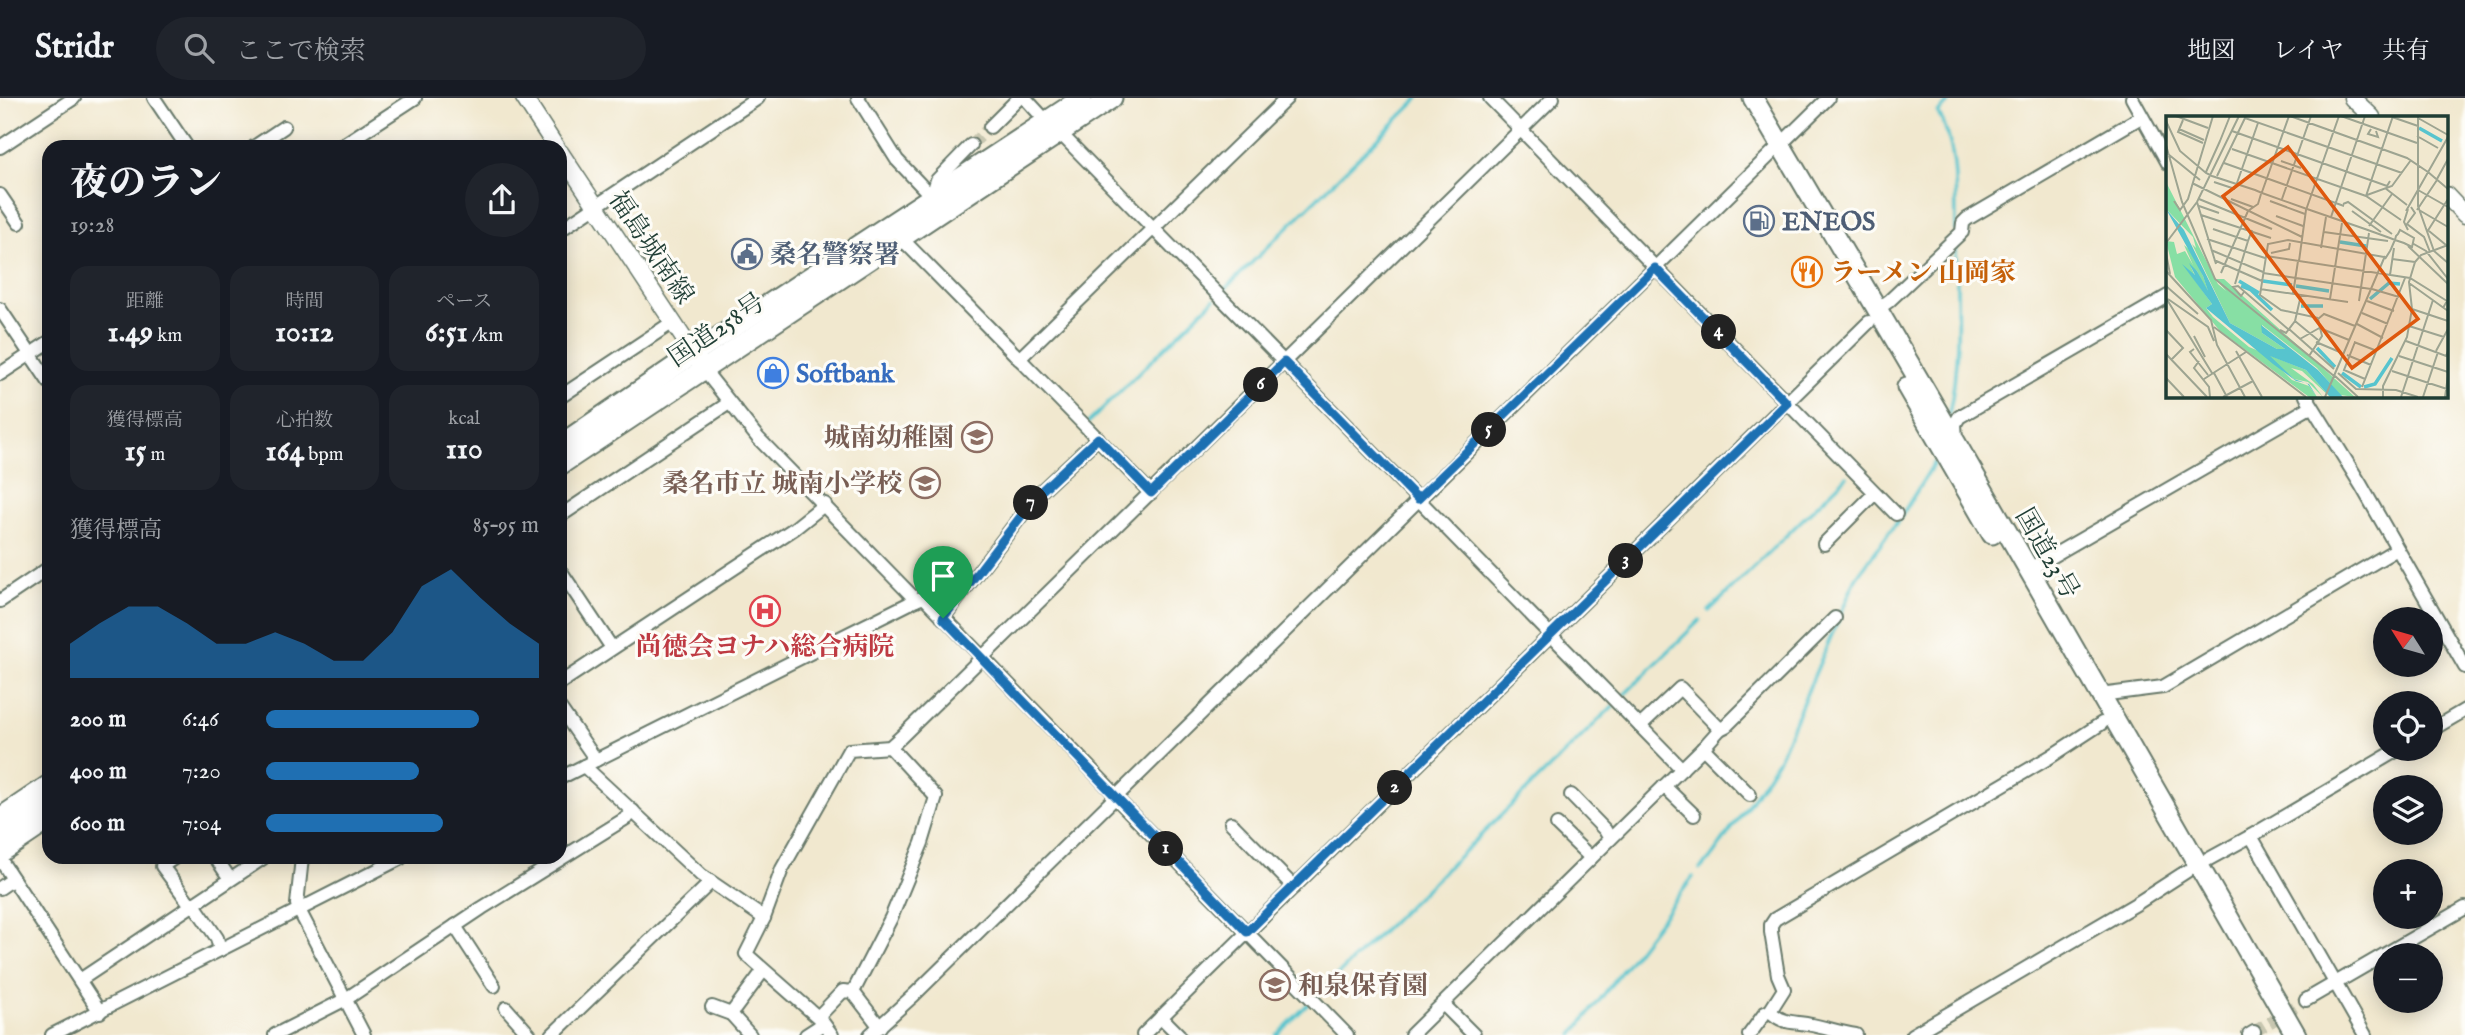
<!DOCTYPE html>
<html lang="ja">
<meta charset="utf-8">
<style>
:root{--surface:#171b24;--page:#20242c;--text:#f1f3f6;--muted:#9ea1a6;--line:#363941;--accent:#1f6fb2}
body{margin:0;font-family:"IM FELL English","Noto Serif JP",serif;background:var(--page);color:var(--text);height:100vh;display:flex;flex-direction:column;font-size:26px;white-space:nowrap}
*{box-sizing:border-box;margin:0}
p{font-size:23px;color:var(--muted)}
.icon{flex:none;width:38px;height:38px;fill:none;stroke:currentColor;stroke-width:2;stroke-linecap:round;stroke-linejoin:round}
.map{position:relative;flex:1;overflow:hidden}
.panel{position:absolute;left:42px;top:42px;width:525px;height:724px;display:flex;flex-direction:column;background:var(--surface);border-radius:21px;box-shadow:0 4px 18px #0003}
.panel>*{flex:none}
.needle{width:46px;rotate:307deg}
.buttons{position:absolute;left:2373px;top:509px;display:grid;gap:14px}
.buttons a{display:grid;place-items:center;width:70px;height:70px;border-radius:50%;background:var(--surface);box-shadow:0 4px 18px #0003;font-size:35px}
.pin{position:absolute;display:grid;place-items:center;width:60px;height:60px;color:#fff;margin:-72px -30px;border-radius:50% 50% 50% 0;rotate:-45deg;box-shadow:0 0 7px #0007}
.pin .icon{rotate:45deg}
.km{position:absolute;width:35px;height:35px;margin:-18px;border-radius:50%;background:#222;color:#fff;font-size:19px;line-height:35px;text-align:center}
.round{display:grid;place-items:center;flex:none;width:74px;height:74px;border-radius:37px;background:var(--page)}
.overview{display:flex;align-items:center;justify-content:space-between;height:119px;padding:0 28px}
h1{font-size:38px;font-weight:800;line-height:52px}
.stats{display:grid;grid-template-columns:repeat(3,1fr);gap:10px;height:119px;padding:7px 28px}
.stats div{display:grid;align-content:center;border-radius:18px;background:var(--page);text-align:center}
.stats b{font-size:30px;font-weight:800}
.stats small{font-size:19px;font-weight:400}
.stats p{font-size:19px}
.chart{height:196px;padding:14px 28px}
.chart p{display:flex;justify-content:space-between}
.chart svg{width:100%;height:126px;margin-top:7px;fill:var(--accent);opacity:.7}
ul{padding:0 28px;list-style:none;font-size:23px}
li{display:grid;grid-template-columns:112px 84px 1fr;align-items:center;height:52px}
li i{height:18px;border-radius:9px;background:var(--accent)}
header{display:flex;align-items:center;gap:42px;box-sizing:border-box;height:98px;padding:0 35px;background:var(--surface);border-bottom:2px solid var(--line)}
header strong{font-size:33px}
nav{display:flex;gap:38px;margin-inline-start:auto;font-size:24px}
.search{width:490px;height:63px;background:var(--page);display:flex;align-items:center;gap:18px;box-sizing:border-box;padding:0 24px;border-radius:38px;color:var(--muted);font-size:26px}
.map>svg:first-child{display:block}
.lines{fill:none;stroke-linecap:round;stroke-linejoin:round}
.stream{stroke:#57c4ce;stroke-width:3.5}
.minor-tunnel{stroke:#c7c6b0;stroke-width:12;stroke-dasharray:12 6;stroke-linecap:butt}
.minor-casing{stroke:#68796a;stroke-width:16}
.major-casing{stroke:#68796a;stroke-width:19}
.highway-casing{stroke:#68796a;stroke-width:23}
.minor{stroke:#fff;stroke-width:12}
.major{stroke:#fff;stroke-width:16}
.highway{stroke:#fff;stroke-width:19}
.route-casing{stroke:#fff;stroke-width:14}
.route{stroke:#1f6fb2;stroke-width:9}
.labels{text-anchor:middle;stroke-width:6;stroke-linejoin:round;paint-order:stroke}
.service-label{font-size:26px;font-weight:bold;fill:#4e5e75;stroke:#fdfcf7;text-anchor:start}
.street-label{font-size:26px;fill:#1f3d34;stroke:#fdfcf7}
.food-label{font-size:26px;font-weight:bold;fill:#c56008;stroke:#fdfcf7;text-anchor:start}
.shop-label{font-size:26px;font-weight:bold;fill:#366cbe;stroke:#fdfcf7;text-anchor:start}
.education-label{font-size:26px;font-weight:bold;fill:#785e54;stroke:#fdfcf7;text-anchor:end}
.health-label{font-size:26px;font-weight:bold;fill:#be3a42;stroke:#fdfcf7}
.inset-river{fill:none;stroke:#57c4ce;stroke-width:3.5}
.inset-road{fill:none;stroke:#9da491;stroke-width:2}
.view{fill:#de580e;fill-opacity:0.15;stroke:#de580e;stroke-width:3.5}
.inset-edge{fill:none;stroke:#1f3d34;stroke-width:3.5}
</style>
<header>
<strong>Stridr</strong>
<div class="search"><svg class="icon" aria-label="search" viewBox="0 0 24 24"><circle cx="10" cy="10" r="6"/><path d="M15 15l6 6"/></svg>ここで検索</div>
<nav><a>地図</a><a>レイヤ</a><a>共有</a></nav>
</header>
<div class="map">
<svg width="2465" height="937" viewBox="0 0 2465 937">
<rect width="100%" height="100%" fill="#fdfcf7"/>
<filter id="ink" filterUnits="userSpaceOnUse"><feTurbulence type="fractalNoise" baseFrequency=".0143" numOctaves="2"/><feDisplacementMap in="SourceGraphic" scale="14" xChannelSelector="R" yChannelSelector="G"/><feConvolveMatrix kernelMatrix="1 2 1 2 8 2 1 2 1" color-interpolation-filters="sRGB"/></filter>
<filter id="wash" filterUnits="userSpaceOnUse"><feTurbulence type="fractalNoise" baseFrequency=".00686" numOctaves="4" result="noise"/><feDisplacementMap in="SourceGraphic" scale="28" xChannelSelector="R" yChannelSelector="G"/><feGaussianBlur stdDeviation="1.57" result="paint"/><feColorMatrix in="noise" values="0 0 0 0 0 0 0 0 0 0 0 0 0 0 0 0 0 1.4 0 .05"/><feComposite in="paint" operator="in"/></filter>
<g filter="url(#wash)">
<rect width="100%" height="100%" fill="#f1e8cf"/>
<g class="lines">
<g class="stream">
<path d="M 1953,0 L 1938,15 C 1959,50 1955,94 1956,133"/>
<polyline points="1224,192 1419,0"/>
<path d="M 1949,316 C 1961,260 1957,201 1956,144"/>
<polyline points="1088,325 1214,201"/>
<polyline points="1709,513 1847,378"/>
<polyline points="1621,600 1700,522"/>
<polyline points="1700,771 1710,761 1745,712 1779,660 1856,480 1902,417 1934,365"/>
<polyline points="1317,897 1613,608"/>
<polyline points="1277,937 1308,906"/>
<polyline points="1573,937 1693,779"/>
</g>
</g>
</g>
<g filter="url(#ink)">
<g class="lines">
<g class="minor-tunnel">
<polyline points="971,47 990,29"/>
<polyline points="2254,934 2306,902"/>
</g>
<g class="minor-casing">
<g id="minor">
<polyline points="154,0 187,49"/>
<polyline points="858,0 897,62 932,99"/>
<polyline points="1025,0 1047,24"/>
<polyline points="1490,0 1896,416"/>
<polyline points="2132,0 2168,65"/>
<polyline points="990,29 1019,0"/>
<polyline points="1060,35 1682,671"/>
<polyline points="0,49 74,0"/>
<polyline points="254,49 284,29"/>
<polyline points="340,49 415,0"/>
<polyline points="0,97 19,125"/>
<polyline points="932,98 937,82 971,47"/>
<polyline points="560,132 758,0"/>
<polyline points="900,139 1151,395"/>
<polyline points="0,211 49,284"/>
<polyline points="1876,212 1889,203 1962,134 1963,125 1967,121 2141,19"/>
<polyline points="1019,261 1287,0"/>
<polyline points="704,272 758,340 916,502 924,499 1116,697"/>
<polyline points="0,276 49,244"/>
<polyline points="2306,298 2361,387 2465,569"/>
<polyline points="560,299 673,224"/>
<polyline points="1956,341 1955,326 1959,319 2168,198"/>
<polyline points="560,418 729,305"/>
<polyline points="1824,446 1875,395"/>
<polyline points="2028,472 2312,308"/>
<polyline points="562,475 612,550"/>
<polyline points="0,503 49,470"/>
<polyline points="943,520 1038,396 1098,340"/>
<polyline points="560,585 795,430 825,406"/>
<polyline points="2100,597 2163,589 2397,451"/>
<polyline points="560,610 596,662"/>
<polyline points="1640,628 1680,590 1720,631"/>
<polyline points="2431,632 2465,612"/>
<polyline points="1703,650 1750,697"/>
<polyline points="584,668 701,777 764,820"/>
<polyline points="560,680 916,502"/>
<polyline points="1664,688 1694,717"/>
<polyline points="1571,697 1605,732 1610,741"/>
<polyline points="1115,699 1347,937"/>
<polyline points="1231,725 1294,789"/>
<polyline points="1557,727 1591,760"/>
<polyline points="2251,738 2365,937"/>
<polyline points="174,760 162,768 190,806"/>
<polyline points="216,760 230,781"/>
<polyline points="302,760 297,806 299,812 364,937"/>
<polyline points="0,761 100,914"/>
<polyline points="2198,767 2251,738 2399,651"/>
<polyline points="0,790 13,781"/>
<polyline points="193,805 217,840 220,852"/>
<polyline points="455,828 494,888"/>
<polyline points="80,882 263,760"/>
<polyline points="853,894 891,820 922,745 936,699 890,649"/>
<polyline points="2306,902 2465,810"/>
<polyline points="1443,906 1474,937"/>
<polyline points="712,909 731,916 750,937"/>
<polyline points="506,910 530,937"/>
<polyline points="731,916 763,873"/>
<polyline points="818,919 843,893 853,894 880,929"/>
<polyline points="1161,919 1179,937"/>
<polyline points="52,937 401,760"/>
<polyline points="275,937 346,901 482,810 628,719 633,713"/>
<polyline points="552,937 711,784"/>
<polyline points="806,937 823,926"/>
<polyline points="832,937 821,922 746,856 764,820 782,771 849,652 890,649 901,639 1553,0"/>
<polyline points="870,937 914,897 1828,0"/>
<polyline points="1143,937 1869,224"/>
<polyline points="1411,937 1703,650 1720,631 1726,628 1835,520"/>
<polyline points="1749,937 1765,915 1770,913"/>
<path d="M 1856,937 C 1841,935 1827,930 1812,927 C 1795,923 1783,927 1770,913 L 1784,891 L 1778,877 L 1771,834 L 1771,827 L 1775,821 L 2050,659 L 2102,625"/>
<polyline points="1912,937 2136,806 2187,773"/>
<polyline points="2249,937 2254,934"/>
</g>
</g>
<g class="major-casing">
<g id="major">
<polyline points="524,0 556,49"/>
<polyline points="2352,0 2372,19"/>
<polyline points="560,54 700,265"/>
<polyline points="2446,97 2465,117"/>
</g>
</g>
<g class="highway-casing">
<g id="highway">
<polyline points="1753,0 1956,345 2296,937"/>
<polyline points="1907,289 1992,436"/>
<polyline points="560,347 693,256 1082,0"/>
<polyline points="560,367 1112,0"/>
<polyline points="0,720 49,687"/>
<polyline points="0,737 49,704"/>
<polyline points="0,755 49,722"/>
</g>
</g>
<use href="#minor" class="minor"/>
<use href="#major" class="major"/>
<use href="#highway" class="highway"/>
</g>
</g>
<g class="lines" filter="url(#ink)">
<g class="route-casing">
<polygon id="route" points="1655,170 1787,305 1247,834 943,520 1038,396 1098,340 1151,395 1284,264 1418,401"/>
</g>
<use href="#route" class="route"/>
</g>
<defs>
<g id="fuel-ring" transform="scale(1.575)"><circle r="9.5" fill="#fdfcf7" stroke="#5c6f8a" stroke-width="1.5"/><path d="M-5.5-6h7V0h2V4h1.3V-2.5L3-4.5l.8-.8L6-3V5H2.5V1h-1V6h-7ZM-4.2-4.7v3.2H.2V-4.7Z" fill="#5c6f8a"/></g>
<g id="civic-ring" transform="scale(1.575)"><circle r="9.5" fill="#fdfcf7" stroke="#5c6f8a" stroke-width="1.5"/><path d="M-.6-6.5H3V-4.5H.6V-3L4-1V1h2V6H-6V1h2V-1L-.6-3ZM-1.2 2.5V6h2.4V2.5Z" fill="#5c6f8a"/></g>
<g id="restaurant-ring" transform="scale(1.575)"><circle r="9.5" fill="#fdfcf7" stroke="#e8710a" stroke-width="1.5"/><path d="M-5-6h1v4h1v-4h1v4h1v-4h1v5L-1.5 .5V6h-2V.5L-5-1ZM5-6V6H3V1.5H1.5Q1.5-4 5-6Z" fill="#e8710a"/></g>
<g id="shop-ring" transform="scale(1.575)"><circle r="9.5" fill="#fdfcf7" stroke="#3f7fe0" stroke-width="1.5"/><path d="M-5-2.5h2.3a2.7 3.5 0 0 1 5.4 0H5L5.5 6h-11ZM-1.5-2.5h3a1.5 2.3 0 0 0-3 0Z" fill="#3f7fe0"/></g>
<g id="school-ring" transform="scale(1.575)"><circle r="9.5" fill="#fdfcf7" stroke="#8d6e63" stroke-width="1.5"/><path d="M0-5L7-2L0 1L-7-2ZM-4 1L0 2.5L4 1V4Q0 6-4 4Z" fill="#8d6e63"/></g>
<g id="hospital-ring" transform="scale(1.575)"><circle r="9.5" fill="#fdfcf7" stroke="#e0444e" stroke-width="1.5"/><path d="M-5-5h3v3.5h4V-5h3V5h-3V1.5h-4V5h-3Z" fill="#e0444e"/></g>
</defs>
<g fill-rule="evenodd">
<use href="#fuel-ring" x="1759" y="123"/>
<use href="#civic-ring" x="747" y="156"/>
<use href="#restaurant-ring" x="1807" y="174"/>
<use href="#shop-ring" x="773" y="275"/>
<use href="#school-ring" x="977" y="339"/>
<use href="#school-ring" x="925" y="385"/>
<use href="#hospital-ring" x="765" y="513"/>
<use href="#school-ring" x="1275" y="887"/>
</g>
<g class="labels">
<g class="service-label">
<text x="1782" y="132">ENEOS</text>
<text x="770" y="165">桑名警察署</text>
</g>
<g class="street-label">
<text transform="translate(652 149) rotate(56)" y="9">福島城南線</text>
<text transform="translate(716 231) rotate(-34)" y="9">国道258号</text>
<text transform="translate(2048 455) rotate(60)" y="9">国道23号</text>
</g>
<g class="food-label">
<text x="1830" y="183">ラーメン 山岡家</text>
</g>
<g class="shop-label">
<text x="796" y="284">Softbank</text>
</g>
<g class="education-label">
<text x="954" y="348">城南幼稚園</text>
<text x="902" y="394">桑名市立 城南小学校</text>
<text x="1298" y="896" text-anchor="start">和泉保育園</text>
</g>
<g class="health-label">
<text x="765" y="557">尚徳会ヨナハ総合病院</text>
</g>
</g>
<g transform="translate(2166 18)">
<rect width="282" height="282" fill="#f1e8cf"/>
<path d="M 0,66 L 52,168 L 60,175 L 50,163 L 58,163 L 189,281 L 174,279 L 151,252 L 96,209 L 96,217 L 119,233 L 111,233 L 64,207 L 26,128 L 30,132 L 27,121 L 0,93 ZM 0,125 L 8,126 L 11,138 L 19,135 L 27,149 L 18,129 L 26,136 L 37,160 L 45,183 L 45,185 L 31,155 L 25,151 L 29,160 L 23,156 L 46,188 L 40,192 L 47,201 L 83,231 L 140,254 L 164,281 L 136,255 L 125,252 L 147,268 L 157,281 L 142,266 L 128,263 L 104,242 L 126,264 L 143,270 L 151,281 L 143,281 L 54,215 L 9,161 Z" fill="#87dfa4"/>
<path d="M 0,93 L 18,114 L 64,207 L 111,233 L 119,233 L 96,217 L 95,209 L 152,254 L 177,281 L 164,281 L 140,254 L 104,240 L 128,263 L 143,268 L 151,281 L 141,267 L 130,265 L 107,248 L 40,192 L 46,188 L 16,148 L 29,159 L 23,147 L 31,155 L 42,175 L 37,160 Z" fill="#57c4ce"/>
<path class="inset-river" d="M 253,12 L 276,25M 174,126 L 200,130M 73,165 L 93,177M 97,165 L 126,169M 75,170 L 85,174 L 106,194M 130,170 L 163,175M 204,183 L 223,167 L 234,168M 135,190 L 157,190M 151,232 L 169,251M 176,257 L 195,271M 198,271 L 209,268 L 226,242"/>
<path class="inset-road" d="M 10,0 L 42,12M 124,0 L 241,42 L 262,56M 175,0 L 251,27M 252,0 L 252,90 L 268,135 L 282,147M 226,1 L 252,10M 252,2 L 282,19M 17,4 L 12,16 L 37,27M 0,5 L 14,35 L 40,57 L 46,60 L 89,74 L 96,77 L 141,93 L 199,113 L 224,122 L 229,124 L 238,127 L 246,131 L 248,122 L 234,114 L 232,118 L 230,120 L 229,124 L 228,126 L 225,133 L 224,135 L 219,143M 13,13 L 38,24M 205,13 L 202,18 L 212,21 L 210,15M 66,15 L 221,70 L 224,65M 251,20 L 272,32M 54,25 L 64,0M 0,29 L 16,86 L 49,163 L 168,260M 66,33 L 200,80 L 235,104M 2,38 L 34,64M 115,45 L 135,52M 58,47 L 178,90M 40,56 L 54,25M 262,56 L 282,73M 51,60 L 79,2 L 236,57M 271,63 L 282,43M 48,66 L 69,73M 26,67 L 136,121M 71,67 L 92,7M 219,72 L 241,89M 252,74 L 282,91M 96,76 L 123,0M 201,79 L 226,70 L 245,44M 200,80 L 227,0M 33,83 L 106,113M 65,83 L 87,91M 116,83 L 145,0M 8,85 L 14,94 L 22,83 L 47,0M 104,85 L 139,98M 31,86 L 50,148M 177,88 L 182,86 L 226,118M 33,90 L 53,97M 245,91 L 249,97 L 241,108 L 258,121 L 264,136M 242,93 L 238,106 L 242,114M 140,94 L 173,0M 251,94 L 271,64M 253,94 L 282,111M 186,95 L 215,116M 240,95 L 282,21M 35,99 L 105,122M 110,100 L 137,110M 165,101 L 199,0M 203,110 L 226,78M 47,113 L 82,125 L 86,114M 263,115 L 280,129M 158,116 L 222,125M 261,116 L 282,83M 41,123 L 99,142M 0,127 L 31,86 L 73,0M 246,127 L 260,135 L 282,163M 242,130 L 282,168M 155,132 L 160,101M 45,134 L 97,156M 0,137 L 4,158M 105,137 L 123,133 L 124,127M 100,140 L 244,162 L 281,185 L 277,192M 226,143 L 249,146M 48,144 L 96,165M 133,145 L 140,94M 0,155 L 45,204 L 51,229 L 79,281M 55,157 L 82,95 L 92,88 L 95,78M 97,157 L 205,173M 224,159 L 228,132M 243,167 L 282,195M 69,168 L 82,125M 0,170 L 32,198M 94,173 L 182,186M 206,173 L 233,181M 78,176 L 75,180 L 67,171 L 72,170 L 122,213M 127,178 L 132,145M 0,182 L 46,257M 2,183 L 42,211 L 48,225M 164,183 L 176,107M 193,185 L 203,117M 201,185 L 228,195M 246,193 L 282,205M 196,197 L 222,208M 152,202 L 115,194 L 94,179 L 102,128 L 122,124 L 218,141M 129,205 L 152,224M 191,208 L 217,222M 243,210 L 278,221M 48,211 L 140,281M 123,213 L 168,253M 156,213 L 183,224M 0,214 L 17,232 L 5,244M 114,214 L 120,217 L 129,205 L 135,179M 28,220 L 39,241M 134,223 L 155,211M 240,225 L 280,240 L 282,235M 150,226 L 176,237M 188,226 L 211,235M 189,226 L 178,254 L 199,263M 28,233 L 24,236 L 42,259M 70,235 L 96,281M 270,235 L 282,213M 0,238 L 41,281M 181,239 L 205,249M 143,240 L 156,220 L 152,203 L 158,198 L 189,210M 233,240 L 282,256M 33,245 L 28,252 L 43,271 L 44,281M 226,255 L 281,273M 48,257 L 61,281M 172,257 L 190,273 L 230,274 L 252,281M 169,260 L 192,281M 0,262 L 18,281M 38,263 L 80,236M 196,271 L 239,162M 57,281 L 87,265M 159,281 L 219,140M 217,281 L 217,270 L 241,221 L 246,193 L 243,166 L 249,146 L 255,139 L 282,129M 235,281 L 267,184M 257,281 L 272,236M 279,281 L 282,260"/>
<path class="view" d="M 122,31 L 252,203 L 186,252 L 57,80 Z"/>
<rect width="282" height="282" class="inset-edge"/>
</g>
</svg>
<div class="buttons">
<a><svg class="needle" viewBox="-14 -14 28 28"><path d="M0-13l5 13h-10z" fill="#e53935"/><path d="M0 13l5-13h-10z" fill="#9ea1a6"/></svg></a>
<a><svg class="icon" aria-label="locate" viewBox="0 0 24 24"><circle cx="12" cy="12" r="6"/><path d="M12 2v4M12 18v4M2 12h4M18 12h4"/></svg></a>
<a><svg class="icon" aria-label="layers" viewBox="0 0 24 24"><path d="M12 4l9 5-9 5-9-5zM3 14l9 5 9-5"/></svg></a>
<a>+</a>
<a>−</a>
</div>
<div class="pin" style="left:943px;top:520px;background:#1e9e55"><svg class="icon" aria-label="arrive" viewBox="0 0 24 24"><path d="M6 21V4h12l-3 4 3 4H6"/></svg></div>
<b class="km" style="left:1166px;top:751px">1</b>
<b class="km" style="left:1395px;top:690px">2</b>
<b class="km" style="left:1626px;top:463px">3</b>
<b class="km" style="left:1719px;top:234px">4</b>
<b class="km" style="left:1489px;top:332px">5</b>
<b class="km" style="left:1261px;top:287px">6</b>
<b class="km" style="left:1031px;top:405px">7</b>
<section class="panel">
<div class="overview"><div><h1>夜のラン</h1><p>19:28</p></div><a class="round"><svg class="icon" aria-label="share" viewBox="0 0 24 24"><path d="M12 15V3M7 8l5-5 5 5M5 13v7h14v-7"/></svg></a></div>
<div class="stats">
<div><p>距離</p><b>1.49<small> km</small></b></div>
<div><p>時間</p><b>10:12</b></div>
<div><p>ペース</p><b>6:51<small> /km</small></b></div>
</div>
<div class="stats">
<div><p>獲得標高</p><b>15<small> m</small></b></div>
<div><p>心拍数</p><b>164<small> bpm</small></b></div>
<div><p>kcal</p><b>110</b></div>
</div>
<div class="chart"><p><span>獲得標高</span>85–95 m</p>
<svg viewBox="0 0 160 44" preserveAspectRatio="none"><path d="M0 44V32L10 25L20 19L30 19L40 25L50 32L60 32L70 28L80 32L90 38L100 38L110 28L120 12L130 6L140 16L150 25L160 32V44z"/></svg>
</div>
<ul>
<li><b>200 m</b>6:46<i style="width:78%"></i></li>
<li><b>400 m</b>7:20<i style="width:56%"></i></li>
<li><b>600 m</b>7:04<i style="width:65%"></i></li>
</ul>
</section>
</div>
